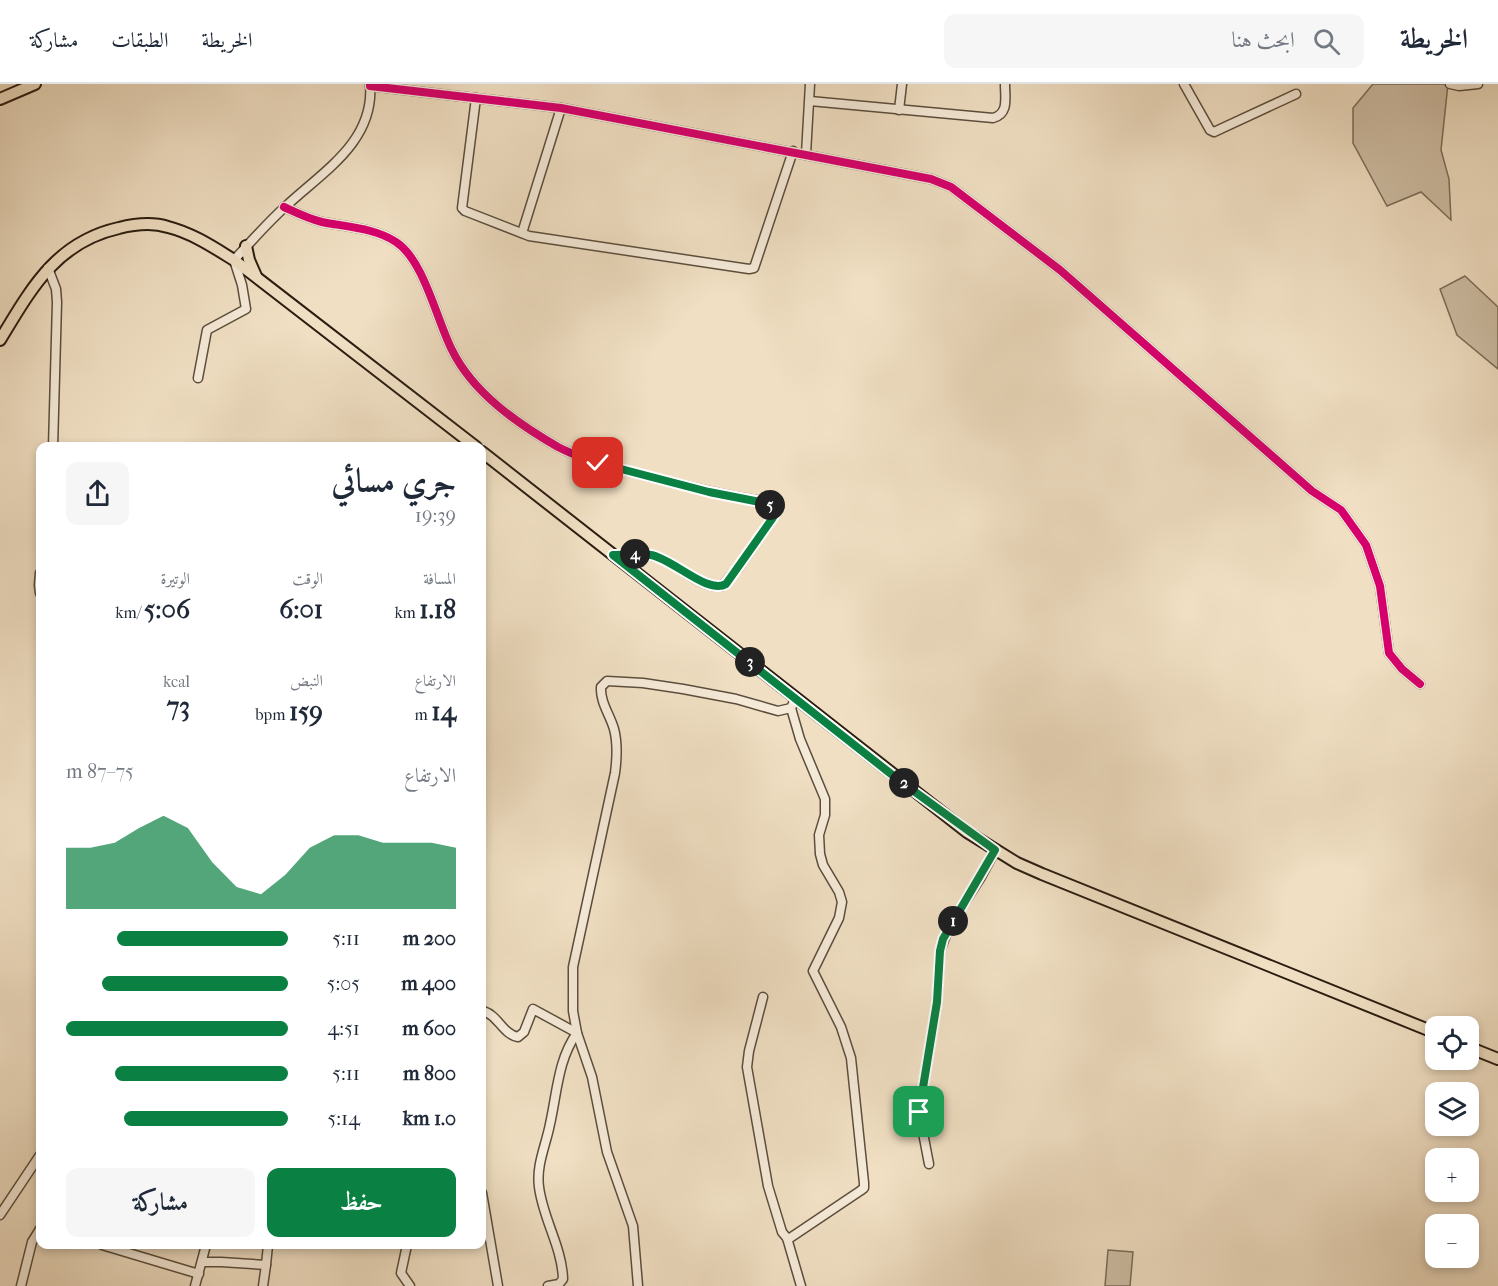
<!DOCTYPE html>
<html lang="ar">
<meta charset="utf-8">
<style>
:root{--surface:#fff;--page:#f6f6f7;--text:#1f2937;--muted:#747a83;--line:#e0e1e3;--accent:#0b8043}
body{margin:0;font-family:"IM FELL French Canon",Amiri,serif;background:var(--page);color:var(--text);direction:rtl;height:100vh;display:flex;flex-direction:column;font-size:22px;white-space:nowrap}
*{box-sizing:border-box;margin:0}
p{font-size:20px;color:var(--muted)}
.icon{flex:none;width:33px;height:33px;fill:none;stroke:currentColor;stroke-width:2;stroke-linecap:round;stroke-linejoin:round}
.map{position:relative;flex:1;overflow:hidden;direction:ltr}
.details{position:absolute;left:36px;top:358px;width:450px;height:807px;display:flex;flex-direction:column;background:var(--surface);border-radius:12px;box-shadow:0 3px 9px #0003;direction:rtl}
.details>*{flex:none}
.controls{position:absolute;left:1425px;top:932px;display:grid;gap:12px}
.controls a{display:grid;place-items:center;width:54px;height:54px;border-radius:12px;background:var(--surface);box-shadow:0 3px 9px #0003;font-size:30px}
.pin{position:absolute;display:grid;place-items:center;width:51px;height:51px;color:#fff;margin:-26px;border-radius:12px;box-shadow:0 3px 9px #0006}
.km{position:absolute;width:30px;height:30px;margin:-15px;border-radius:50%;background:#222;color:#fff;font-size:16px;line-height:30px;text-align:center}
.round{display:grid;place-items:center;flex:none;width:63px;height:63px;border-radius:12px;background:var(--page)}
.overview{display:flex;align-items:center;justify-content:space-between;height:102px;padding:0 30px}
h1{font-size:33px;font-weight:800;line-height:45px}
.metrics{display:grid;grid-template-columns:repeat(3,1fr);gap:9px;height:102px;padding:6px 30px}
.metrics div{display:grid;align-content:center}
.metrics b{font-size:26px;font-weight:800}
.metrics small{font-size:16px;font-weight:400}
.metrics p{font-size:16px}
.chart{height:168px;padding:12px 30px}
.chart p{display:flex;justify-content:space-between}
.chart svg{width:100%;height:108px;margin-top:6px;fill:var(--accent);opacity:.7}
.button{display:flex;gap:12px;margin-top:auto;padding:12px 30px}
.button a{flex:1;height:69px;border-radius:12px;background:var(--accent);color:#fff;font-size:24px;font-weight:800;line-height:69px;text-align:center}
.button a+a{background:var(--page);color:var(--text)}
ul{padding:0 30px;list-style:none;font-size:20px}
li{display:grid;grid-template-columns:96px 72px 1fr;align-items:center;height:45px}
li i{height:15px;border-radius:8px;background:var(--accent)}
header{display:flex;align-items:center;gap:36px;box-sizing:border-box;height:84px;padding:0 30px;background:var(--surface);border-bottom:2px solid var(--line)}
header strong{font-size:28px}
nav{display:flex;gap:33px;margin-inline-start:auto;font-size:21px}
.search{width:420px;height:54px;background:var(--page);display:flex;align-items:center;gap:15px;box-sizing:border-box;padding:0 21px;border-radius:12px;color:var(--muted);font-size:22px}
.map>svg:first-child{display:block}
.grass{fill:#cebea5;stroke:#7c6e5a;stroke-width:1.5}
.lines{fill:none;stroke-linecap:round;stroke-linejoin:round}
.minor-casing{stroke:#5c4e3d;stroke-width:11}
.major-casing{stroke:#2a1d10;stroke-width:14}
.minor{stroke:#f5ead8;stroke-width:8}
.major{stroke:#f0dfc3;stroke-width:10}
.cycleway-casing{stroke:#f5ead8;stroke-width:11}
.cycleway{stroke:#d6006c;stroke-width:8}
.route-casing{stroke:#fff;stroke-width:12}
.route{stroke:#0b8043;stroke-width:8}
</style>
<header>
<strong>الخريطة</strong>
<div class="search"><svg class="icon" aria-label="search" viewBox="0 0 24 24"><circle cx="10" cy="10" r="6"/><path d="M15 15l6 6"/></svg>ابحث هنا</div>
<nav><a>الخريطة</a><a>الطبقات</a><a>مشاركة</a></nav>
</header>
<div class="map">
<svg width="1498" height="1202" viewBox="0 0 1498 1202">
<rect width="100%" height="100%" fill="#f0dfc3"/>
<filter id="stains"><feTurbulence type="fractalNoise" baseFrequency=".00333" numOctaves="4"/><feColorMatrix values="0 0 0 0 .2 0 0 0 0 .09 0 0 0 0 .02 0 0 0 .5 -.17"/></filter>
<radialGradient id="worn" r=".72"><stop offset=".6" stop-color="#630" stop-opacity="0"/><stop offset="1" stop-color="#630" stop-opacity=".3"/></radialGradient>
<g class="grass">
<polygon points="1373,0 1448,0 1441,66 1449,95 1451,136 1421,108 1387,122 1353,59 1353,24"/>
<polygon points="1465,192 1498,223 1498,285 1457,251 1440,205"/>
<polygon points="1108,1166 1133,1168 1130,1202 1105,1202"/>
</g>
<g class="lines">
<g class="minor-casing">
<g id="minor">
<polyline points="1184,0 1210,46 1214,48 1296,10"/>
<polyline points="1450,0 1459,2 1478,0"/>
<polyline points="370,2 561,24 931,95 951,103 1060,186 1312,407 1341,426 1366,461 1380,502 1389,569 1402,585 1420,600"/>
<polyline points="476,14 462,124 465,127 529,152 749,185 754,184 793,67"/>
<path d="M 810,17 L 993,34 C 1009,30 1005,14 1005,0"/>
<polyline points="899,26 902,0"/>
<polyline points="806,70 810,0"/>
<path d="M 284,123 C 297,129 309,135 322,138 C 347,143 375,144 396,158 C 424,176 437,237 452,266 C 473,309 518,340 558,363 C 579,374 604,381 627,387 C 662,396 697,405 733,412 C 745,415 768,415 775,426 L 772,435 L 739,483 L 722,502 C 702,506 679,481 660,474 C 645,468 628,471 613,471"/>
<polyline points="522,149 561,24"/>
<polyline points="48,184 56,205 57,218 53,363"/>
<path d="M 198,294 L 207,246 L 246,225 L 242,201 L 234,176 C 251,158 267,139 285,123 C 322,88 375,58 370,0"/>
<polyline points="40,489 39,501 40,509"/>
<polyline points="763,913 749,967 747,983 768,1102 782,1148 787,1154 801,1202"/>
<path d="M 482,927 C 498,930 502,950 518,953 L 524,948 L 533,925 L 577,949 C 558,975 557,1009 550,1040 C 546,1061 536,1081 539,1103 C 543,1135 562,1163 563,1195 L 559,1200 L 548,1202"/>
<polyline points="929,1080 919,1028 937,918 940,867 949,843 981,793 995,767"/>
<polyline points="482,1109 498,1202"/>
<polyline points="0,1131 40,1071"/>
<polyline points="787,1154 790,1154 860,1107 864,1104 864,1099 851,974 841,943 813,887 839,834 842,818 839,808 823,781 820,770 819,751 825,731 825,715 800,655 791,624"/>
<polyline points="102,1161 199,1190"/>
<polyline points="407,1161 401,1189 410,1202"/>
<polyline points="203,1178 221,1178 266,1181 268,1161"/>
<polyline points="21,1202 32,1158 40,1145"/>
<polyline points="195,1202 206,1161"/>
<polyline points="263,1202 266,1181"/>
<path d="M 638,1202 L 633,1142 L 607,1068 L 592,993 L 577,949 L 573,927 L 573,883 L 615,689 C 617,674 618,660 614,645 C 610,631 600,618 601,603 L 607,597 L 643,599 L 683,605 L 736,615 L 778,627 L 791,624 L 796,613"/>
</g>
</g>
<g class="major-casing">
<g id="major">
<polyline points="0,15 35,0"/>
<polyline points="246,162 249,176 256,192"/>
<path d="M 0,256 C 31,205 56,158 119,144 C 135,140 152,138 168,143 C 192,149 213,163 234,176 L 476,363"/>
<polyline points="482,368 967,748 1017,779 1042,790 1436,949"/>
<polyline points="1468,963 1498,975"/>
</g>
</g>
<use href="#minor" class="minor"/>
<use href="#major" class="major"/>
<g class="cycleway-casing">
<g id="cycleway">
<polyline points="370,0 370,2 561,24 931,95 951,103 1060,186 1312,407 1341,426 1366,461 1380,502 1389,569 1402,585 1420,600"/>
<path d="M 284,123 C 297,129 309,135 322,138 C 347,143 375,144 396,158 C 424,176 437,237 452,266 C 473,309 518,340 558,363 C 579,374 604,381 627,387 C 662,396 697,405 733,412 C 745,415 768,415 775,426 L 772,435 L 739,483 L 722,502 C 702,506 679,481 660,474 C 645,468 628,471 613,471"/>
</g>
</g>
<use href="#cycleway" class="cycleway"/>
</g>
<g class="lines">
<g class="route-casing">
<path id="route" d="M 598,379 L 709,408 L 760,418 L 774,423 L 775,430 L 772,435 L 726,500 C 708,511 673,475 651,471 C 639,469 625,471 613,471 L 900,697 L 995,766 L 943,855 L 940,867 L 937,918 L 919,1028"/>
</g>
<use href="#route" class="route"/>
</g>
<rect width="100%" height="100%" filter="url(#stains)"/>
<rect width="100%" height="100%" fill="url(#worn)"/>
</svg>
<div class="controls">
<a><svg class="icon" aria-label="locate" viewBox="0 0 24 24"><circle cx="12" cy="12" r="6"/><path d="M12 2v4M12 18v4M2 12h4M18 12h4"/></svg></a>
<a><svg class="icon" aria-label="layers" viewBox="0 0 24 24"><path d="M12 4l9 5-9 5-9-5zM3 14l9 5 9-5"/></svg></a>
<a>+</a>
<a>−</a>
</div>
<div class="pin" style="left:919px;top:1028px;background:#1e9e55"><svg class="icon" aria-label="arrive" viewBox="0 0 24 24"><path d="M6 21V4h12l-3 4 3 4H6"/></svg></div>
<div class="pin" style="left:598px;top:379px;background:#d93025"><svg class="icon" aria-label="check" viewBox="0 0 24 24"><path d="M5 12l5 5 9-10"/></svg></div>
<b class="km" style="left:953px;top:837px">1</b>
<b class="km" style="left:904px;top:699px">2</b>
<b class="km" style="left:750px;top:578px">3</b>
<b class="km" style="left:635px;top:470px">4</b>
<b class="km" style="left:770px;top:421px">5</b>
<section class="details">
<div class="overview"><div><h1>جري مسائي</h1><p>19:39</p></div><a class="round"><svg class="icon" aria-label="share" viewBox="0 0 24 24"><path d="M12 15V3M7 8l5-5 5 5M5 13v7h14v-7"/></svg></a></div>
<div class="metrics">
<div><p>المسافة</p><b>1.18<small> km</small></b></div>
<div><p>الوقت</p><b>6:01</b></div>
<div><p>الوتيرة</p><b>5:06<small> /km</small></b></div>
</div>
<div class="metrics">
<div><p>الارتفاع</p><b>14<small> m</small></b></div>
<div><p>النبض</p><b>159<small> bpm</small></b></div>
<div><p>kcal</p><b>73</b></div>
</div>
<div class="chart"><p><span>الارتفاع</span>75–87 m</p>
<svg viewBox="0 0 160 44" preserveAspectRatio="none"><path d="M0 44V19L10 19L20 17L30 11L40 6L50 11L60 25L70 35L80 38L90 30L100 19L110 14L120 14L130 17L140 17L150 17L160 19V44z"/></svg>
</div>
<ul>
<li><b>200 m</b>5:11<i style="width:77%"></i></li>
<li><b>400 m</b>5:05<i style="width:84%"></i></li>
<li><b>600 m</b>4:51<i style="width:100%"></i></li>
<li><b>800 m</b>5:11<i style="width:78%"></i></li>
<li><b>1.0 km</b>5:14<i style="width:74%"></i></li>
</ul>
<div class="button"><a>حفظ</a><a>مشاركة</a></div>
</section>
</div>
